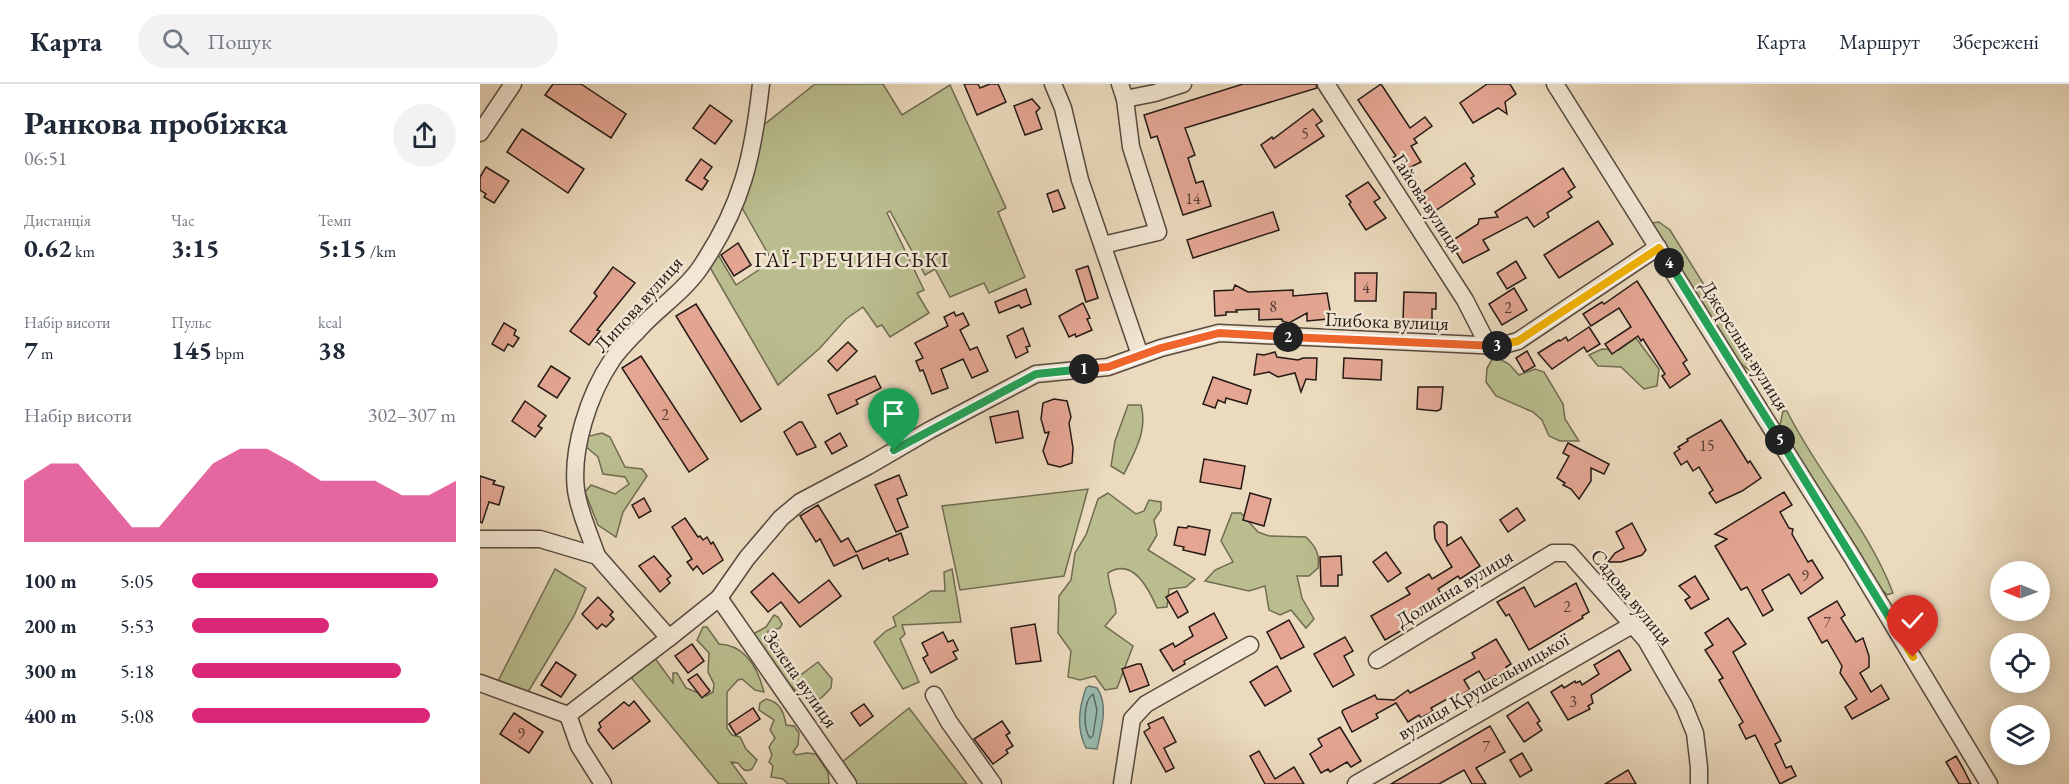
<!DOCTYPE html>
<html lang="uk">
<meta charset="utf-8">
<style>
:root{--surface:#fff;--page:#f2f2f3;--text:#1f2937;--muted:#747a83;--line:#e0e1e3;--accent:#db2777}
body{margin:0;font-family:"EB Garamond",serif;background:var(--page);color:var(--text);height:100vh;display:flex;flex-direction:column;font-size:22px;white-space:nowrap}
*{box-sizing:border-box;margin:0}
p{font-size:20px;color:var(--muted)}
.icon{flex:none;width:33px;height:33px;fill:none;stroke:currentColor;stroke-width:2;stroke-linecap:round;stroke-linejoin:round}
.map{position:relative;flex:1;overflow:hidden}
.drawer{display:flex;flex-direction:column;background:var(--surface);width:480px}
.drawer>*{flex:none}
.needle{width:39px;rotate:271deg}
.fabs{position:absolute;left:1510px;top:477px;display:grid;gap:12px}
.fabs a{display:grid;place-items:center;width:60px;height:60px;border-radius:50%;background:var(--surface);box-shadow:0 3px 15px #0003;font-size:30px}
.pin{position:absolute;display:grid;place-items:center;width:51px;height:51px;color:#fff;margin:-62px -26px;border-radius:50% 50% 50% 0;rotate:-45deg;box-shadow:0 0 6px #0007}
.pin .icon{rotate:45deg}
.km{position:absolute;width:30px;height:30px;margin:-15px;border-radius:50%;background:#222;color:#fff;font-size:16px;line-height:30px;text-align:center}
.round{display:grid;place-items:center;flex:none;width:63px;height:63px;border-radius:32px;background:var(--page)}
.head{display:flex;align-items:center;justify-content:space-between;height:102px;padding:0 24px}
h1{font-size:33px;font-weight:700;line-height:45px}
.metrics{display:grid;grid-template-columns:repeat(3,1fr);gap:9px;height:102px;padding:6px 24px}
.metrics div{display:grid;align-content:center}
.metrics b{font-size:26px;font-weight:700}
.metrics small{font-size:16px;font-weight:400}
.metrics p{font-size:16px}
.chart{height:168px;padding:12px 24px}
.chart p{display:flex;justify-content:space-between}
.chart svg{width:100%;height:108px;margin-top:6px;fill:var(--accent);opacity:.7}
ul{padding:0 24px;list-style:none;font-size:20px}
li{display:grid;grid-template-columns:96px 72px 1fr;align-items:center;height:45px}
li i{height:15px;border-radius:8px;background:var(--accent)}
header{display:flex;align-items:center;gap:36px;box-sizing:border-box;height:84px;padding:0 30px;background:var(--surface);border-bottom:2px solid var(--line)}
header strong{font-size:28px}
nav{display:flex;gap:33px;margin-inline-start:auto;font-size:21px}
.search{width:420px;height:54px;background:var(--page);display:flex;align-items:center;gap:15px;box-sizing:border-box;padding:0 21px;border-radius:33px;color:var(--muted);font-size:22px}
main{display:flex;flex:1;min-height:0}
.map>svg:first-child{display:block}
.green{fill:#babe8f;stroke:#706c52;stroke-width:1.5}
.water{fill:#98bbaf;stroke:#6a7a71;stroke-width:1.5}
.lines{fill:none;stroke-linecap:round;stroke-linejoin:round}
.shore{stroke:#5e6a62;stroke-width:1.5}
.building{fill:#e4a693;stroke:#251915;stroke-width:1.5}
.street-casing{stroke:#56493f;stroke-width:19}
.street{stroke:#f2e7d4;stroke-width:16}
.split-1-casing{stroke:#fff;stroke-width:12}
.split-2-casing{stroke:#fff;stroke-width:12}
.split-3-casing{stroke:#fff;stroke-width:12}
.split-4-casing{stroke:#fff;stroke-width:12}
.split-5-casing{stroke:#fff;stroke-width:12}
.split-6-casing{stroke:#fff;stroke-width:12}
.split-7-casing{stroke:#fff;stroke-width:12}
.split-1{stroke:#22a559;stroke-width:8}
.split-2{stroke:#f0652b;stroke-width:8}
.split-3{stroke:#f0652b;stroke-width:8}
.split-4{stroke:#f5b400;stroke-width:8}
.split-5{stroke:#22a559;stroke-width:8}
.split-6{stroke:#22a559;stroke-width:8}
.split-7{stroke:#f5b400;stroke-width:8}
.labels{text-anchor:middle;stroke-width:5;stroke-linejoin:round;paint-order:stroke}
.number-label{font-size:16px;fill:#553c34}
.street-label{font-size:20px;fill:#251915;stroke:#f2e7d4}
.quarter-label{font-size:22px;letter-spacing:1.5px;fill:#251915;stroke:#f2e7d4}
</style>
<header>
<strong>Карта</strong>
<div class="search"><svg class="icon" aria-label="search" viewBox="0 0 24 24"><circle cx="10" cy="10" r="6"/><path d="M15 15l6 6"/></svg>Пошук</div>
<nav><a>Карта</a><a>Маршрут</a><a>Збережені</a></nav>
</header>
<main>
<section class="drawer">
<div class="head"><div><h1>Ранкова пробіжка</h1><p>06:51</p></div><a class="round"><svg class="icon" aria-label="share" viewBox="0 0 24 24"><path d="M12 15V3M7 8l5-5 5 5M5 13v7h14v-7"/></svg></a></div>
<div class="metrics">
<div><p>Дистанція</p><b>0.62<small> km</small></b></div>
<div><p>Час</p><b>3:15</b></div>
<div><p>Темп</p><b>5:15<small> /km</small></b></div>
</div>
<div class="metrics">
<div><p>Набір висоти</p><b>7<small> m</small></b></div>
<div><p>Пульс</p><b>145<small> bpm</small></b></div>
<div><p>kcal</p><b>38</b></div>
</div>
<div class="chart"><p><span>Набір висоти</span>302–307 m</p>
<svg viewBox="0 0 160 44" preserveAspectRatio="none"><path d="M0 44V19L10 12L20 12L30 25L40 38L50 38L60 25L70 12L80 6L90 6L100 12L110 19L120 19L130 19L140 25L150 25L160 19V44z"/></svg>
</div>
<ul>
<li><b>100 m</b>5:05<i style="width:93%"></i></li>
<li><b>200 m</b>5:53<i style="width:52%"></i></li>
<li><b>300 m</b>5:18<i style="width:79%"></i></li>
<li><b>400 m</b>5:08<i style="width:90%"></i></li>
</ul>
</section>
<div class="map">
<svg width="1589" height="700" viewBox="0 0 1589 700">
<rect width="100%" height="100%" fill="#ebdabd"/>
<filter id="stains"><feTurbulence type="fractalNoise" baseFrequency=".00333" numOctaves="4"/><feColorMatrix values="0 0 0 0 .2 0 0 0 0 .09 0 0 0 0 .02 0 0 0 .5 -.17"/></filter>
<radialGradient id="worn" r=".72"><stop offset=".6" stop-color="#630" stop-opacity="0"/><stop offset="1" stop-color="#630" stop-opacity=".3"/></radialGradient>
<g class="green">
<polygon points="335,0 403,0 422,31 470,1 526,124 518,128 545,193 509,209 504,199 470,213 455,185 445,191 410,127 407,129 444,206 437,209 449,229 410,253 402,241 397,243 383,223 366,235 340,264 298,301 228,180 237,169 256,201 292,177 261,122 281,43"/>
<polygon points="1179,138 1190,146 1272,278 1269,286 1257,277 1171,139"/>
<polygon points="1156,254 1179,285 1177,302 1164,305 1141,283 1118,282 1109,271 1122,265 1139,266"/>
<polygon points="1014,272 1029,280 1039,291 1055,285 1064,288 1083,320 1085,335 1099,357 1080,357 1069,352 1062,336 1053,328 1016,312 1006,298 1007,284"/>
<path d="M 648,321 L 661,321 C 668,346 655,367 644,390 L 631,382 L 635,357 Z"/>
<path d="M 1303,327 L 1307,327 C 1338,390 1388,443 1413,509 L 1407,511 L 1397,500 L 1305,359 L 1300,341 Z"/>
<polygon points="122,349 130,353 145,383 162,385 167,392 143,428 136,453 118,441 105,408 111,401 135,410 149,400 145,393 123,390 118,373 105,362 105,353"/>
<polygon points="608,405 584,492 480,506 462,422"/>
<path d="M 628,409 L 656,430 L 664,427 L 669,416 L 681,418 L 681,426 L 674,436 L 677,451 L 668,466 L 715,495 L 706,503 L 689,505 L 687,523 L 677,524 C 669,505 653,473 628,489 C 629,504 635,515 636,529 L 625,542 L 653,562 L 637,604 L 625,606 L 615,592 L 600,596 L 588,593 L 591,567 L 578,549 L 579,512 L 591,496 L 595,469 L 606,451 L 618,415 Z"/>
<path d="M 752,429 L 761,429 L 778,448 L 789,452 L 826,453 C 836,463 840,470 838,484 L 829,492 L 817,492 L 822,514 L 834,535 L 826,544 L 811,526 L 800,531 L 789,526 L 785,502 L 769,507 L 725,497 L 735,486 L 753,478 L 741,457 Z"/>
<polygon points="75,485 106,504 94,532 48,608 17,599"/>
<polygon points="472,485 481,538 422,541 425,550 420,555 439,598 423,605 394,558 406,547 416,542 413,533 451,507 465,507 464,488"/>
<path d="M 294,531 L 298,533 L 302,540 L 300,544 L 288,547 L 287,552 L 290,556 L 298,556 C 303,569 306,586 322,590 L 338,578 L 352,595 L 351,604 C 347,608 342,615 337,616 C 316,621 284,565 273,550 L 286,543 Z"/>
<path d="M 223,543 L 227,543 L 239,560 C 266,561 278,585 284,608 L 275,606 L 262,595 L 258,596 L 247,608 L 247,644 L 252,651 L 260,653 L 266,665 L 277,676 L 272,685 C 264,689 263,685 258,679 L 251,678 L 267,700 L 239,700 L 149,591 L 174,573 L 193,599 L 193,589 L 197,589 L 206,604 L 226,612 L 233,608 L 234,600 L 228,588 L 229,569 L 217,556 Z"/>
<path d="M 286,615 C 300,618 304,628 306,641 L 314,642 L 319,649 L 318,661 L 313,668 L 316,671 L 326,669 L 336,670 L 348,688 L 349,700 L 308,700 L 303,695 L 291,693 L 293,682 L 289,678 L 292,671 L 289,663 L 295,654 L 290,646 L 294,636 L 279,626 L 280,619 Z"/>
<polygon points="429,624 487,700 376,700 361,679"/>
</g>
<path class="water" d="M 609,602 L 617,604 C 629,621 621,646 617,665 L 606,664 C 596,644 599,624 606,604 Z"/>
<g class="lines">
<path class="shore" d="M 613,610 L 617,626 L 613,652 L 610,654 C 603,645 603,617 613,610 Z"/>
</g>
<g class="building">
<polygon points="73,0 101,0 146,30 131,54 65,11"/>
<polygon points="484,0 498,0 500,4 510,0 518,0 526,18 497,31"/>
<polygon points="763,0 836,0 837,4 705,44 715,71 708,74 716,99 723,97 731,122 703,131 677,52 671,54 664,31"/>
<polygon points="901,0 930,44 945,33 952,42 934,55 937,59 931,62 941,78 921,88 912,74 916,72 878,16"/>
<polygon points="1007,0 1030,0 1036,10 1025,18 1027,30 1018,24 993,39 980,19"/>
<polygon points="552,15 560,24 556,28 562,45 545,51 534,22"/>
<polygon points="230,21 252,37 235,60 213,44"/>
<polygon points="833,25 842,37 836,41 844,52 795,84 781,61 792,53 793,55"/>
<polygon points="42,45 104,85 88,109 27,68"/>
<polygon points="221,75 232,83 224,94 228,97 222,106 206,96"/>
<polygon points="985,79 994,92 991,94 995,100 952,129 939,111"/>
<polygon points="6,83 29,97 14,119 4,113 6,110 0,106 0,93"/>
<polygon points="1083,84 1095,103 1088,108 1092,113 1067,129 1069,133 1054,143 1047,133 1003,156 1009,166 983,179 970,158 998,140 999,135 1018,133 1015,128"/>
<polygon points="888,98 900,114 894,118 906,134 886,146 869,120 871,118 866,112"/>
<polygon points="578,106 585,124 573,128 567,110"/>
<polygon points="793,128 799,146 713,174 707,156"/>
<polygon points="1118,137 1133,160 1079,194 1064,171"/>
<polygon points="258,159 271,181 254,192 241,171"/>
<polygon points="1036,177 1046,194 1027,205 1017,189"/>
<polygon points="608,182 618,214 606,218 596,186"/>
<polygon points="133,183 155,199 117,246 120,247 109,261 90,247 117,212 114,209"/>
<polygon points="875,189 897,189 896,217 875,217"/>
<polygon points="1157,197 1207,276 1203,279 1210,290 1190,304 1182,292 1185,290 1163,255 1161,257 1158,252 1132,270 1125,260 1151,243 1139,224 1111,242 1103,230 1122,218 1124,220"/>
<polygon points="755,201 768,208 813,206 813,212 847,209 851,232 847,232 848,235 827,237 827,229 809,239 802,237 802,235 779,236 779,225 756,226 757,228 746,228 746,231 735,232 734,207 753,206"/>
<polygon points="1034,204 1047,226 1022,241 1009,220"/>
<polygon points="546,205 551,220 541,224 539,221 519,229 515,218"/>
<polygon points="924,208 956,209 956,225 952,225 952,237 923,237"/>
<polygon points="603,219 610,234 607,235 612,246 596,253 595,250 589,253 579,232"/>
<polygon points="216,220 281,325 261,338 196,232"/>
<polygon points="474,228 476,232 483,229 489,241 480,246 490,266 497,263 508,287 492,294 483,275 461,285 468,304 452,310 443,286 440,287 436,277 443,274 435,259 468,242 464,233"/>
<polygon points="24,239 36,246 34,251 39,254 33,263 28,260 24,267 12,260"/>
<polygon points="1109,243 1120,260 1107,268 1104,263 1072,285 1058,269 1079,256 1080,257 1086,253 1088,257"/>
<polygon points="543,244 550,262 546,263 548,268 536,274 527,252"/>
<polygon points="368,258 377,267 357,287 348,277"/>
<polygon points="1047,267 1055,282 1044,288 1036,274"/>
<polygon points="795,268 797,273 818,276 823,274 837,274 836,296 826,295 821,308 815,289 798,293 789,288 774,291 777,270 784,271"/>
<polygon points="161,272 228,375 209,388 142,284"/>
<polygon points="864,274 902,276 901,296 863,294"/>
<polygon points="71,282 90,294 77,314 58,302"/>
<polygon points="395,292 401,304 376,316 378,320 357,330 348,311"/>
<polygon points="733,293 771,306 767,320 746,314 745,319 738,316 735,324 723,320"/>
<polygon points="938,303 963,303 961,325 957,327 937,325"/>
<polygon points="574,315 587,317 591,333 589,339 593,364 592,379 580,383 568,380 563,367 569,348 565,349 561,335 563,319"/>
<polygon points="45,317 66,332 58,342 62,344 55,353 32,337"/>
<polygon points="538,327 543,354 516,359 510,333"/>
<polygon points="1241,336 1265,374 1268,379 1270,377 1281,394 1262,407 1236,419 1229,409 1233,406 1219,383 1213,387 1207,377 1201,381 1194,369 1200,365 1198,363 1208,357 1207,355"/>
<polygon points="319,338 322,338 336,363 317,371 304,348"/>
<polygon points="360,349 367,362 352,370 345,358"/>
<polygon points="1088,359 1129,380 1124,390 1111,384 1111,397 1099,415 1091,405 1083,401 1085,399 1077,394 1089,372 1083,369"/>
<polygon points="724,375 765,382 761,405 720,398"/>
<polygon points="419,391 427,411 417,415 428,443 416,448 395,401"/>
<polygon points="0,392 15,397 13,400 24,403 19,421 9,418 2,439 0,438"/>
<polygon points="1304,408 1312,421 1300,428 1309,444 1313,445 1312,450 1328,478 1332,476 1343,494 1321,510 1309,490 1282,506 1293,526 1283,532 1267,503 1261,506 1235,462 1247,455 1235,450"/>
<polygon points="770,409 791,415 784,442 763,436"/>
<polygon points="164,414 171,427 159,434 152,421"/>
<polygon points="338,421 361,458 368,454 376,468 421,449 428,470 409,477 408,474 383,485 377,471 354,482 340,455 336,458 320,432"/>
<polygon points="1037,424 1045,436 1028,448 1020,436"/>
<polygon points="205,434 218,453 220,452 223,456 227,453 231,460 233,458 243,476 223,490 217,482 213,486 207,478 212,475 192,443"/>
<polygon points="958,438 963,438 967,441 967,462 981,453 1000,482 980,495 978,492 958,505 964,514 924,539 926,544 905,556 891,532 930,510 926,504 949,490 952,495 972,483 955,455 954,442"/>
<polygon points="1152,439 1166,466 1162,471 1141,478 1128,478 1135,469 1144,464 1136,448"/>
<polygon points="708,442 730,446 725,471 703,466 704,463 694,461 698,443 707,444"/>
<polygon points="906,468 921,489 908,498 893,478"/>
<polygon points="174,472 191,492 187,495 190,499 180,508 159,482"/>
<polygon points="861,472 862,491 858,491 858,502 841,502 840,473"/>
<polygon points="293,489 319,519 349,496 361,512 320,543 301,518 288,528 271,508"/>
<polygon points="1215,492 1229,515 1211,525 1205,516 1210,513 1199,502"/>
<polygon points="1096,499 1109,528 1102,532 1103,534 1049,566 1029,530 1026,532 1017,518 1044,503 1055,523"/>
<polygon points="697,507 708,528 698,534 686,513"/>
<polygon points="118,513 133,528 130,531 134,535 126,543 122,540 117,545 102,530"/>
<polygon points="1357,517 1365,531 1361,534 1376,558 1383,554 1389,572 1389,583 1380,589 1391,608 1401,601 1409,615 1372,635 1365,623 1377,615 1360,589 1362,582 1347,556 1342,559 1328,534"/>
<polygon points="734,529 747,554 704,577 705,580 693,587 680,566 693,559 695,563 713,552 709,543"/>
<polygon points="1248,534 1266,560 1253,568 1301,657 1295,660 1306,684 1311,682 1316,692 1300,700 1275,651 1266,655 1259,641 1263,638 1239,596 1243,594 1225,566 1233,561 1225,549"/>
<polygon points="809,536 824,563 801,575 787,548"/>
<polygon points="555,540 561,577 536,580 531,544"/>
<polygon points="463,548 468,558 473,556 478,566 473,568 477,575 451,589 443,574 448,571 442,559"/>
<polygon points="865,553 873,567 864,572 874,591 853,603 834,570"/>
<polygon points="1016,555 1031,580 1026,583 1028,585 1005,597 999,587 984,596 990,606 975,614 974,611 951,624 953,627 941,634 939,631 928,638 916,619 896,630 898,634 872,648 862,628 863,626 895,611 897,615 914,616 928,606 930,609 995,574 992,569"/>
<polygon points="212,560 224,577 208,589 195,572"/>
<polygon points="1139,566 1151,586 1111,611 1113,619 1108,622 1110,625 1088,636 1071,608 1082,601 1084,604 1095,597 1096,599 1100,597 1102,601 1119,590 1114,581"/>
<polygon points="76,578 96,591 81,613 61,601"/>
<polygon points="657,580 661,580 669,601 650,608 642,585"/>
<polygon points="797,582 811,607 785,622 770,598"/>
<polygon points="217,590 230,607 222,614 208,596"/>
<polygon points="154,617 170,637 133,665 118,646 121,643 119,639 144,618 149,622"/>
<polygon points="1048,618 1060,637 1057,639 1062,646 1044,658 1027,632"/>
<polygon points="384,620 393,632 380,642 371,629"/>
<polygon points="273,624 280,635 256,651 249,640"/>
<polygon points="34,629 63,648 49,669 20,650"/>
<polygon points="683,633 696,658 684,664 694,684 686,688 664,648 670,644 668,640"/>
<polygon points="522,637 530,649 526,651 533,662 526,666 528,669 513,680 494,655"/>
<polygon points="1010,642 1025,668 996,684 1006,700 992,700 984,686 959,700 911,700"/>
<polygon points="860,643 881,677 871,683 867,678 850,688 848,685 841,689 830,670 842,662 838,655"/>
<polygon points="779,667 795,695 814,683 824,700 785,700 770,672"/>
<polygon points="1042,669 1052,686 1040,693 1030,676"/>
<polygon points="1476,672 1483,684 1491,700 1479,700 1466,678"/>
<polygon points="1148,686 1156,700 1125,700"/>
</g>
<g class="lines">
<g class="street-casing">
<g id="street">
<polyline points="573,0 583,24 600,96 660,271"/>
<polyline points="846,0 985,216 1009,263"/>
<polyline points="1075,0 1371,471 1509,700"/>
<polyline points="645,15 675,9 703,0"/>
<polyline points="0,49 33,0"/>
<polyline points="623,161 678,148 651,63 645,15 640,0"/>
<polyline points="0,455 60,455 117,472 189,554 239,514 368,700"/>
<path d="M 117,472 C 110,451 99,428 96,406 C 91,365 109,310 132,276 C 140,264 152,253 162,242 C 180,223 205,206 220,184 C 262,122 273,73 281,0"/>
<polyline points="239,514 267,474 301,434 320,418 388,382 450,346 556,290 628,283 681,264 739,249 1020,262 1038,257 1178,163"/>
<polyline points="897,576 1073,469 1089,469 1166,556 1204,622 1215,649 1219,683 1219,700"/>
<polyline points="0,599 88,631"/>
<polyline points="454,611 469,638 513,700"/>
<polyline points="88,631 189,554"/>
<polyline points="88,631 99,662 123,700"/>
<polyline points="642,700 652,635 666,620 770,561"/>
<polyline points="876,700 1152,541"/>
</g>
</g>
<use href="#street" class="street"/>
</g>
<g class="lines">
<g class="split-1-casing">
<polyline id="split-1" points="414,366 556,290 604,285"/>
</g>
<g class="split-2-casing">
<polyline id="split-2" points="604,285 628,283 681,264 739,249 808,253"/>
</g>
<g class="split-3-casing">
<polyline id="split-3" points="808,253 1017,262"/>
</g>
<g class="split-4-casing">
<polyline id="split-4" points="1017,262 1038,257 1179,164 1189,179"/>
</g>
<g class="split-5-casing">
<polyline id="split-5" points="1189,179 1300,356"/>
</g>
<g class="split-6-casing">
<polyline id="split-6" points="1300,356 1410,535"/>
</g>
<g class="split-7-casing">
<polyline id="split-7" points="1410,535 1433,573"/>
</g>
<use href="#split-1" class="split-1"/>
<use href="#split-2" class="split-2"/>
<use href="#split-3" class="split-3"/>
<use href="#split-4" class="split-4"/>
<use href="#split-5" class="split-5"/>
<use href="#split-6" class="split-6"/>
<use href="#split-7" class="split-7"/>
</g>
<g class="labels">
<g class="number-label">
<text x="825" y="55">5</text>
<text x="713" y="120">14</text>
<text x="886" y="209">4</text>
<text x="793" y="228">8</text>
<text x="1028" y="229">2</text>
<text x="185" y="336">2</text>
<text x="1227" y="367">15</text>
<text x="1325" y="497">9</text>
<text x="1087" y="528">2</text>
<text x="1347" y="544">7</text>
<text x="1093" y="623">3</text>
<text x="41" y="655">9</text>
<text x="1006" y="668">7</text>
</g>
<g class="street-label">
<text transform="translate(948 119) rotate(57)" y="7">Гайова вулиця</text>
<text transform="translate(158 220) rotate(-48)" y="7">Липова вулиця</text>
<text transform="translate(907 237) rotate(2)" y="7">Глибока вулиця</text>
<text transform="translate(1265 261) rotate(58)" y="7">Джерельна вулиця</text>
<text transform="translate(974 504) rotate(-31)" y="7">Долинна вулиця</text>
<text transform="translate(1152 513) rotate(51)" y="7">Садова вулиця</text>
<text transform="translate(321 595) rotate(55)" y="7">Зелена вулиця</text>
<text transform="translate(1003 602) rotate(-30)" y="7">вулиця Крушельницької</text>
</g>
<g class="quarter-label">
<text x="372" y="183">ГАЇ-ГРЕЧИНСЬКІ</text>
</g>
</g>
<rect width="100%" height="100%" filter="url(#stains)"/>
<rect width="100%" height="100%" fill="url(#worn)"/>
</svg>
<div class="fabs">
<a><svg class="needle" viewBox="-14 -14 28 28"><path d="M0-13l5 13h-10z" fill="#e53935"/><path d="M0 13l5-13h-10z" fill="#747a83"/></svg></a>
<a><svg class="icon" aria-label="locate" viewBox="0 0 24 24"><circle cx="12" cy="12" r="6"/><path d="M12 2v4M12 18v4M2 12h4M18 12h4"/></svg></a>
<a><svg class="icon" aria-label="layers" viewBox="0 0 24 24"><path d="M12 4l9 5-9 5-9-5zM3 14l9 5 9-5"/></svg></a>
</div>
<div class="pin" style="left:414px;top:366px;background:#1e9e55"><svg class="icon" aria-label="arrive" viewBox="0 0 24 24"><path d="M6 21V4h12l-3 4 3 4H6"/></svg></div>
<div class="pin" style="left:1433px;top:573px;background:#d93025"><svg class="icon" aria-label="check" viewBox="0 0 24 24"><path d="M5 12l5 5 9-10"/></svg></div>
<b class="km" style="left:604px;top:285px">1</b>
<b class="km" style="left:808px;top:253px">2</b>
<b class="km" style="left:1017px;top:262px">3</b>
<b class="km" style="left:1189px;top:179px">4</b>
<b class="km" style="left:1300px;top:356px">5</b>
</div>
</main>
